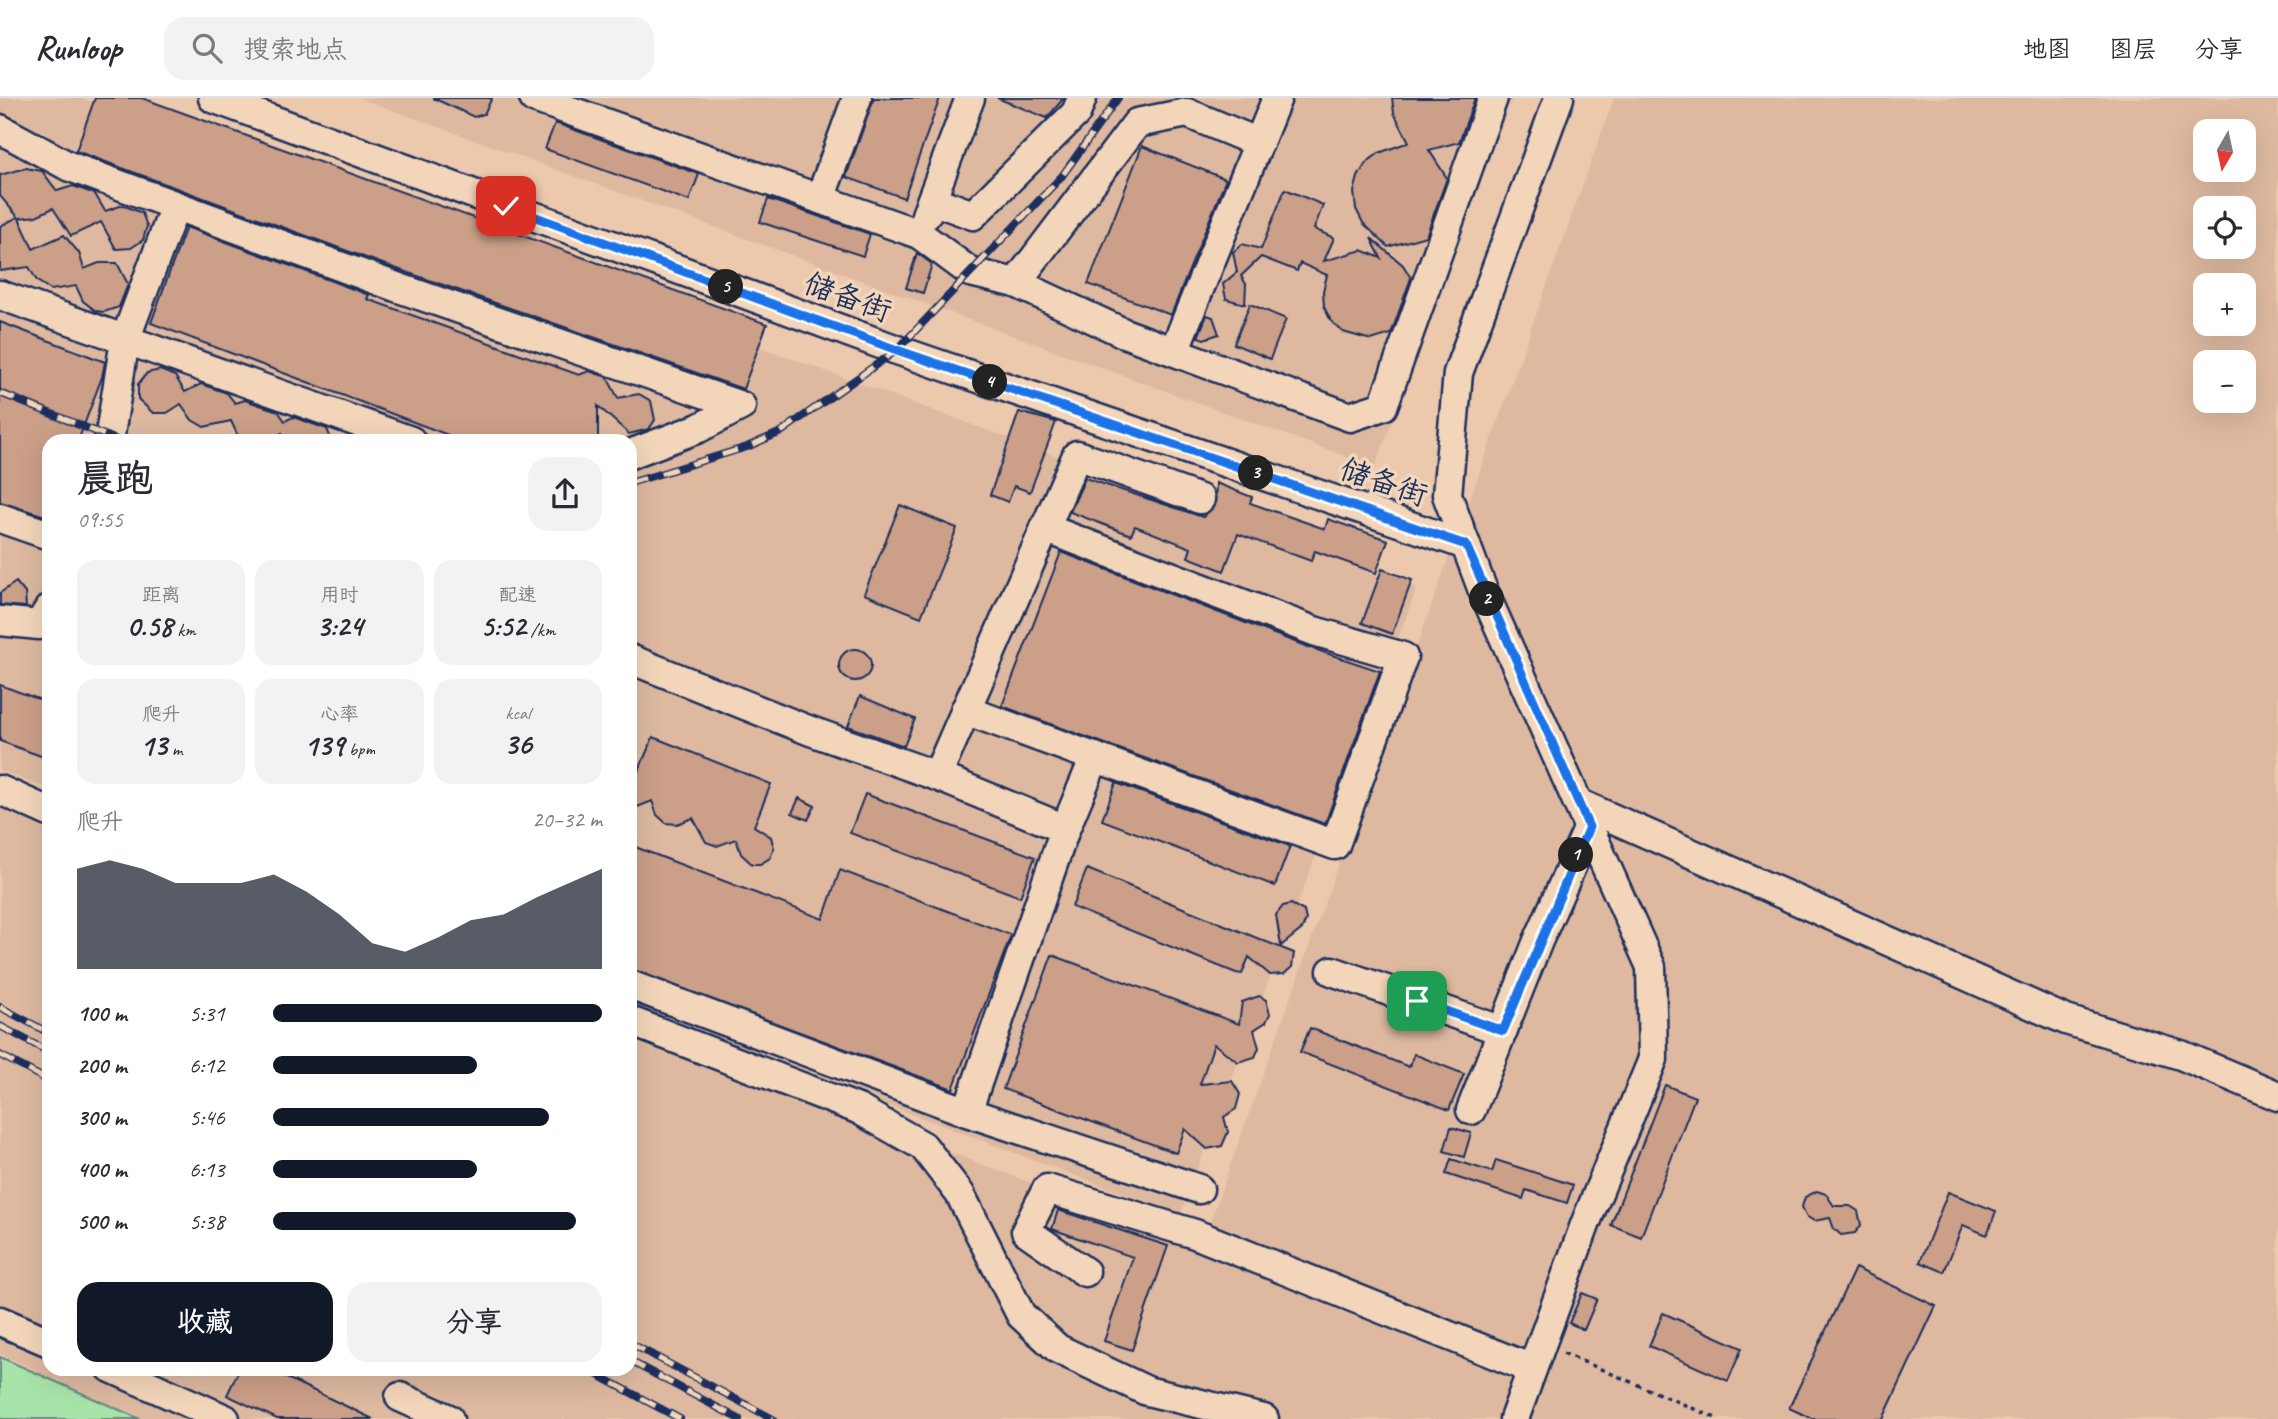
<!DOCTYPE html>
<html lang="zh">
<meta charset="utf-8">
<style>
:root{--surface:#fff;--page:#f2f2f3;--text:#2b2b33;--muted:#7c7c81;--line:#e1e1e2;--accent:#111827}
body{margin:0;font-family:Caveat,"LXGW WenKai TC",sans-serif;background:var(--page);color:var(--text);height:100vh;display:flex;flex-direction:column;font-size:26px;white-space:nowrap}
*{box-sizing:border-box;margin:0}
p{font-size:23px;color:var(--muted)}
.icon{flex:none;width:38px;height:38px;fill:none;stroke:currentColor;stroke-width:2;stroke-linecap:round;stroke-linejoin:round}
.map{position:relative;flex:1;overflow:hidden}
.side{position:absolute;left:42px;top:336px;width:595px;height:942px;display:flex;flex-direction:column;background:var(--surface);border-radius:21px;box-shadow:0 7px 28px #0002}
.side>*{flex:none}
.needle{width:46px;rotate:189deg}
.tools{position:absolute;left:2193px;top:21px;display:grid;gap:14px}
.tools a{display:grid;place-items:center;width:63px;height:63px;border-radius:14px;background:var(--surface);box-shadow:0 7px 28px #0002;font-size:35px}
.pin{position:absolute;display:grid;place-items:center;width:60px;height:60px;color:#fff;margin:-30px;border-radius:14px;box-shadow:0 4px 10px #0006}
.km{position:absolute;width:35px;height:35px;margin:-18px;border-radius:50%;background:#222;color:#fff;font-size:19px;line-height:35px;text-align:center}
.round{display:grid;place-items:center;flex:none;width:74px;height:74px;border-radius:21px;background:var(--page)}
.head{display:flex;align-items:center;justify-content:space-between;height:119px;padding:0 35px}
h1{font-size:38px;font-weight:800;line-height:52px}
.figures{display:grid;grid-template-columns:repeat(3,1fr);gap:10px;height:119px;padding:7px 35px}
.figures div{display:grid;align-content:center;border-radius:18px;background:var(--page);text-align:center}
.figures b{font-size:30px;font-weight:800}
.figures small{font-size:19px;font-weight:400}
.figures p{font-size:19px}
.chart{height:196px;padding:14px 35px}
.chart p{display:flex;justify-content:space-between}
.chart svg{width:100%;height:126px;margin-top:7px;fill:var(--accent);opacity:.7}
.primary-button{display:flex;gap:14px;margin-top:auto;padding:14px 35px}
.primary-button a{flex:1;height:80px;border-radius:21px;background:var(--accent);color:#fff;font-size:28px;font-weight:800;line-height:80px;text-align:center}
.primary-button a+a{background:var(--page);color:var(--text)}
ul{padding:0 35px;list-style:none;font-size:23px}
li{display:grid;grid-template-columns:112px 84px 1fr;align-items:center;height:52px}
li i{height:18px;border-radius:9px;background:var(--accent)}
header{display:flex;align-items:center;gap:42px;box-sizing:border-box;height:98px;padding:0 35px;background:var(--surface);border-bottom:2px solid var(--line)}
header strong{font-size:33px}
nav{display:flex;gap:38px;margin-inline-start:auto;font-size:24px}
.search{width:490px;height:63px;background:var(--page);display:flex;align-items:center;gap:18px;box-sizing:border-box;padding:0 24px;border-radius:21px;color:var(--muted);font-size:26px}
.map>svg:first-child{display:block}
.built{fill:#deb9a0;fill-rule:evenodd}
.green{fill:#a8e3a9;stroke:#628984;stroke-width:2}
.building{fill:#cb9f88;stroke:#1b2f5e;stroke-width:2}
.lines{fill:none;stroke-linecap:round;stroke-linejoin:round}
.minor-casing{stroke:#1b2f5e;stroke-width:33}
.path{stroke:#1b2f5e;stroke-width:3.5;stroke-dasharray:5 5;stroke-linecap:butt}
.minor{stroke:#f3d6b9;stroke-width:28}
.rail-casing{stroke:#1b2f5e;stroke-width:8}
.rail{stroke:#f3d6b9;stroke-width:5;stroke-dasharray:16;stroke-linecap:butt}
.route-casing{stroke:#fff;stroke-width:14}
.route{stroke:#1a73e8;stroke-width:9}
.labels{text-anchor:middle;stroke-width:7;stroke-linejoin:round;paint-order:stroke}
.street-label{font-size:30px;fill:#1b2f5e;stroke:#f3d6b9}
</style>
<header>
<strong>Runloop</strong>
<div class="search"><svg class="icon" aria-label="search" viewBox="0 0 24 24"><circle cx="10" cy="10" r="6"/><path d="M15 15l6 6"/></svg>搜索地点</div>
<nav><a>地图</a><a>图层</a><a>分享</a></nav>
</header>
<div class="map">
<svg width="2278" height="1321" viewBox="0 0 2278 1321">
<rect width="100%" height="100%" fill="#ecc8ac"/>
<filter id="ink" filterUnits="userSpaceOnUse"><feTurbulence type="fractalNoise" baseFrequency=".0143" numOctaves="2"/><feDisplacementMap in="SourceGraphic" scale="14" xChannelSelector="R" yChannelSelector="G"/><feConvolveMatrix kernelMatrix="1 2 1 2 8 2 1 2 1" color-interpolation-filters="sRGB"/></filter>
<g filter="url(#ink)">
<g class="built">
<polygon points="0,0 81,0 1417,490 1180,1117 630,910 630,343 49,343 49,691 0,673"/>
<polygon points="359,0 1512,0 1375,369"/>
<path d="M 1614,0 L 2278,0 L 2278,1321 L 69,1321 L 21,1301 L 33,1271 L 0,1256 L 0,697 L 49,715 L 49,1270 L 630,1270 L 630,934 L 1201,1149 ZM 2205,33 L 2244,33 L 2244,72 L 2205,72 ZM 2205,110 L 2244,110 L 2244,149 L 2205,149 ZM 2205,187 L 2244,187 L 2244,226 L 2205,226 ZM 2205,264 L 2244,264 L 2244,303 L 2205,303 Z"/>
</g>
<polygon class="green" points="0,1259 140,1321 0,1321"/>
<g class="building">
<polygon points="95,0 142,0 767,226 743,291 380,165 76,53"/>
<polygon points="433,0 492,0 484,16 474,19"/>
<polygon points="874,0 940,0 904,100 846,79"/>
<polygon points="997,0 1064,0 1047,20"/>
<polygon points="1392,0 1475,0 1459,44 1429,52 1447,80 1426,138 1388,149 1363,125 1356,111 1354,94 1358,79 1366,65 1379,55 1409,44 1394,15"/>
<polygon points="555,25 699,76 689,103 545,51"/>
<polygon points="1142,48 1226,81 1171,217 1088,186"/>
<polygon points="26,70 42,73 57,93 73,88 95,96 105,113 123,107 142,115 147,128 143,142 131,150 116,151 101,124 71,138 53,110 36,118 19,120 33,151 64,137 79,155 84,171 99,165 117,165 128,186 119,209 104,214 96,213 83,203 76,188 51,192 37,183 29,169 0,173 0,128 18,119 0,98 0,77"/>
<polygon points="1285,91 1323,107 1314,131 1334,140 1324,163 1362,152 1381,160 1371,140 1403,167 1411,180 1391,236 1371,242 1343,234 1331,223 1324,209 1323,193 1327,177 1300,165 1297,173 1261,159 1241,178 1246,186 1245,206 1226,201 1223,186 1237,174 1233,154 1242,146 1261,151"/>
<polygon points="768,101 870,136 863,158 760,124"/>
<polygon points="186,129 369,197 367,201 579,277 589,273 607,279 618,300 639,296 651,303 655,322 649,331 629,336 598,308 598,343 464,343 151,225"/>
<polygon points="917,155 932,166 923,195 906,190"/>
<polygon points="1250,206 1286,221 1270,261 1234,246"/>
<polygon points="1207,217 1213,219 1219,236 1204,241 1198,239"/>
<polygon points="0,224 105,264 102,279 78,343 49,343 49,414 45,418 0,404"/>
<polygon points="160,272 175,278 185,294 201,286 227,295 235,305 245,302 278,313 285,323 293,319 327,331 332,343 284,343 282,335 267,343 245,343 237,336 231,323 204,329 192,322 181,306 167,315 153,315 138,301 138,286 147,275"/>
<polygon points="1019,314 1056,324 1030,394 1014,388 1008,404 990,397"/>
<polygon points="1085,380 1203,419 1215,407 1216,385 1252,399 1250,405 1325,431 1328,421 1388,442 1376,475 1315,453 1311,463 1238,436 1224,473 1188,459 1191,450 1135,428 1131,437 1070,414"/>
<polygon points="900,407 957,430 921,519 864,496"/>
<polygon points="1061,454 1308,549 1380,573 1325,726 1002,608"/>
<polygon points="1382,471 1412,482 1392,536 1362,525"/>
<polygon points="16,484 25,495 26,509 0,507 0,495"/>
<circle cx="855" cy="567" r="16"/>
<polygon points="0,587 49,605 49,661 0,643"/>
<polygon points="860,598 915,621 904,648 848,628"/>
<polygon points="653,639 771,686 754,728 771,739 774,750 770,760 760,766 752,766 741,756 736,741 717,748 706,744 693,720 677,726 666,725 657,717 652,703 630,712 630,672 639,672"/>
<polygon points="1116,685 1290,748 1275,788 1102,722"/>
<polygon points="865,696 1035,759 1020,799 850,735"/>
<polygon points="799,700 815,708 808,722 792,715"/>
<polygon points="630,747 823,821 840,772 1011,837 953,991 630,871"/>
<polygon points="1087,771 1294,855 1292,869 1284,876 1270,877 1249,859 1242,876 1236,875 1072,809"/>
<polygon points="1291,806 1304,813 1306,822 1302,831 1281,848 1276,817 1283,808"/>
<polygon points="1052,857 1239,926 1242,904 1259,898 1266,902 1270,916 1266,924 1254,932 1259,950 1255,959 1238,964 1214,946 1200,986 1232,983 1240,996 1236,1011 1224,1019 1228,1034 1222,1048 1207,1051 1185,1031 1176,1055 1003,991"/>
<polygon points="1310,930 1409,969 1414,956 1464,976 1449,1012 1300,954"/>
<polygon points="1665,987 1695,999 1641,1139 1611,1127"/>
<polygon points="1451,1029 1471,1035 1464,1059 1444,1053"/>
<polygon points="1451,1061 1492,1074 1496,1062 1573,1087 1567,1105 1526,1092 1523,1101 1446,1076"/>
<polygon points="1817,1093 1826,1096 1834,1108 1850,1108 1858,1113 1861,1127 1855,1135 1841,1137 1834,1131 1830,1120 1814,1123 1806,1118 1802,1109 1805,1099"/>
<polygon points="1948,1094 1996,1113 1987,1137 1963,1127 1944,1174 1920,1164"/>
<polygon points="1058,1112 1168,1148 1132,1252 1104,1243 1133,1159 1052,1131"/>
<polygon points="1855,1170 1936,1208 1883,1321 1813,1321 1789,1310"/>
<polygon points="1582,1195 1597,1201 1584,1232 1569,1225"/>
<polygon points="1663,1215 1742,1250 1728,1283 1649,1248"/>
<polygon points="240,1270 266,1270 373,1321 277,1321 227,1297"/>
</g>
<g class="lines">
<g class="minor-casing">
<g id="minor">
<polyline points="213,0 897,252 1466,447"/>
<polyline points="534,0 919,136 970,174 1016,185 1124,235 1350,319 1383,308 1493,0"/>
<polyline points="0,31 68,68 399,190 741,308 699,330 630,356"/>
<polyline points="820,101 857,0"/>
<polyline points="932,102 973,117 1076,15 1082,0"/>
<polyline points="926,117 970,0"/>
<polyline points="1016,185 1137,25 1187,15 1259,45"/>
<polyline points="0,197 411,343"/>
<polyline points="1174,253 1277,0"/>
<polyline points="109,343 125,242 175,108"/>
<polyline points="0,420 49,437"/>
<polyline points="0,523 39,527 49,511"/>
<polyline points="630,561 808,632 937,678 1077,357 1200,401"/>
<polyline points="965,612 1335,747 1403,559 1314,533 1045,430"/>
<polyline points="937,678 1065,731 967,1014"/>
<polyline points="0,692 49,714"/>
<polyline points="1578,705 2066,922 2181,957 2278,998"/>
<polyline points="1065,731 1095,659"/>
<polyline points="1332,873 1503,933"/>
<polyline points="630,887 967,1014 1199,1091"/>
<polyline points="630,923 858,1011 923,1048 960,1096 1021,1217 1058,1251 1147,1293 1264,1321"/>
<polyline points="1471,1012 1538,843 1589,729"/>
<polyline points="1085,1174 1026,1133 1047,1091 1195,1136 1532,1271"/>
<polyline points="0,1223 49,1244"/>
<polyline points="111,1270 225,1321"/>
<polyline points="400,1299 449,1321"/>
<polyline points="1514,1321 1586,1124 1653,961 1651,869 1482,490 1447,397 1458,275 1559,0"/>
</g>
</g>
<polyline class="path" points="1563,1255 1718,1321"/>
<use href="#minor" class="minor"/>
<g class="rail-casing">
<g id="rail">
<polyline points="0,295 119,343"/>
<polyline points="630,385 747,349 781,334 897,252 1062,78 1118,0"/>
<polyline points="0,909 49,935"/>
<polyline points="0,928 49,954"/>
<polyline points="0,957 49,983"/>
<polyline points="630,1245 773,1321"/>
<polyline points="630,1263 739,1321"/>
<polyline points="585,1270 680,1321"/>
</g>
</g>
<use href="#rail" class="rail"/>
</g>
</g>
<g class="lines" filter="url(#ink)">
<g class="route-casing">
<polyline id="route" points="506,108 897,252 1466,447 1589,729 1503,933 1417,903"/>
</g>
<use href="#route" class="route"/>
</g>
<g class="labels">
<g class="street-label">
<text transform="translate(848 199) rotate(20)" y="10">储备街</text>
<text transform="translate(1384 384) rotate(19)" y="10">储备街</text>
</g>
</g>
</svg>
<div class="tools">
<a><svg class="needle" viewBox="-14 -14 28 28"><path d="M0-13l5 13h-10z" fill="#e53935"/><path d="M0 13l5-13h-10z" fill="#7c7c81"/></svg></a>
<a><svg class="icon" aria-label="locate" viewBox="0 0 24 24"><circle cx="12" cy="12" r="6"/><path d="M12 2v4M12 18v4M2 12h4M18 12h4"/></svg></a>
<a>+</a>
<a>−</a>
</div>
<div class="pin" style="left:1417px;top:903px;background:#1e9e55"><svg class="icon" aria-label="arrive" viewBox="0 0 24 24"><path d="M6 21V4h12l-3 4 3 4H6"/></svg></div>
<div class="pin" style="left:506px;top:108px;background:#d93025"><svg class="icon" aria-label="check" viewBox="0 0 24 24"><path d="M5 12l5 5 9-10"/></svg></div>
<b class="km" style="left:1576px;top:757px">1</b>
<b class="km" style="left:1487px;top:501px">2</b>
<b class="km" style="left:1256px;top:375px">3</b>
<b class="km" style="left:990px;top:284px">4</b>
<b class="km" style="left:726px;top:189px">5</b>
<section class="side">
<div class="head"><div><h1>晨跑</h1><p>09:55</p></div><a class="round"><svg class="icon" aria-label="share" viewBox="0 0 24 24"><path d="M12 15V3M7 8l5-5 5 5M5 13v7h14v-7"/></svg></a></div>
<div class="figures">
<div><p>距离</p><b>0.58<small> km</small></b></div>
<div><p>用时</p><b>3:24</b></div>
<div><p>配速</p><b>5:52<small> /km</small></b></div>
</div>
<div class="figures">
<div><p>爬升</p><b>13<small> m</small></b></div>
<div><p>心率</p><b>139<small> bpm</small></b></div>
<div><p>kcal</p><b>36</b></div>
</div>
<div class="chart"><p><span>爬升</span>20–32 m</p>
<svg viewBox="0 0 160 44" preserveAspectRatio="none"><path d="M0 44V9L10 6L20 9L30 14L40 14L50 14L60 11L70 17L80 25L90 35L100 38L110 33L120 27L130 25L140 19L150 14L160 9V44z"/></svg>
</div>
<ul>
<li><b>100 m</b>5:31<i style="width:100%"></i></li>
<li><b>200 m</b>6:12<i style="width:62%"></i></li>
<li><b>300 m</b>5:46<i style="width:84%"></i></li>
<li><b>400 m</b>6:13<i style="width:62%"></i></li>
<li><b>500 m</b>5:38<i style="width:92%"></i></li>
</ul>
<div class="primary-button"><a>收藏</a><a>分享</a></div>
</section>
</div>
